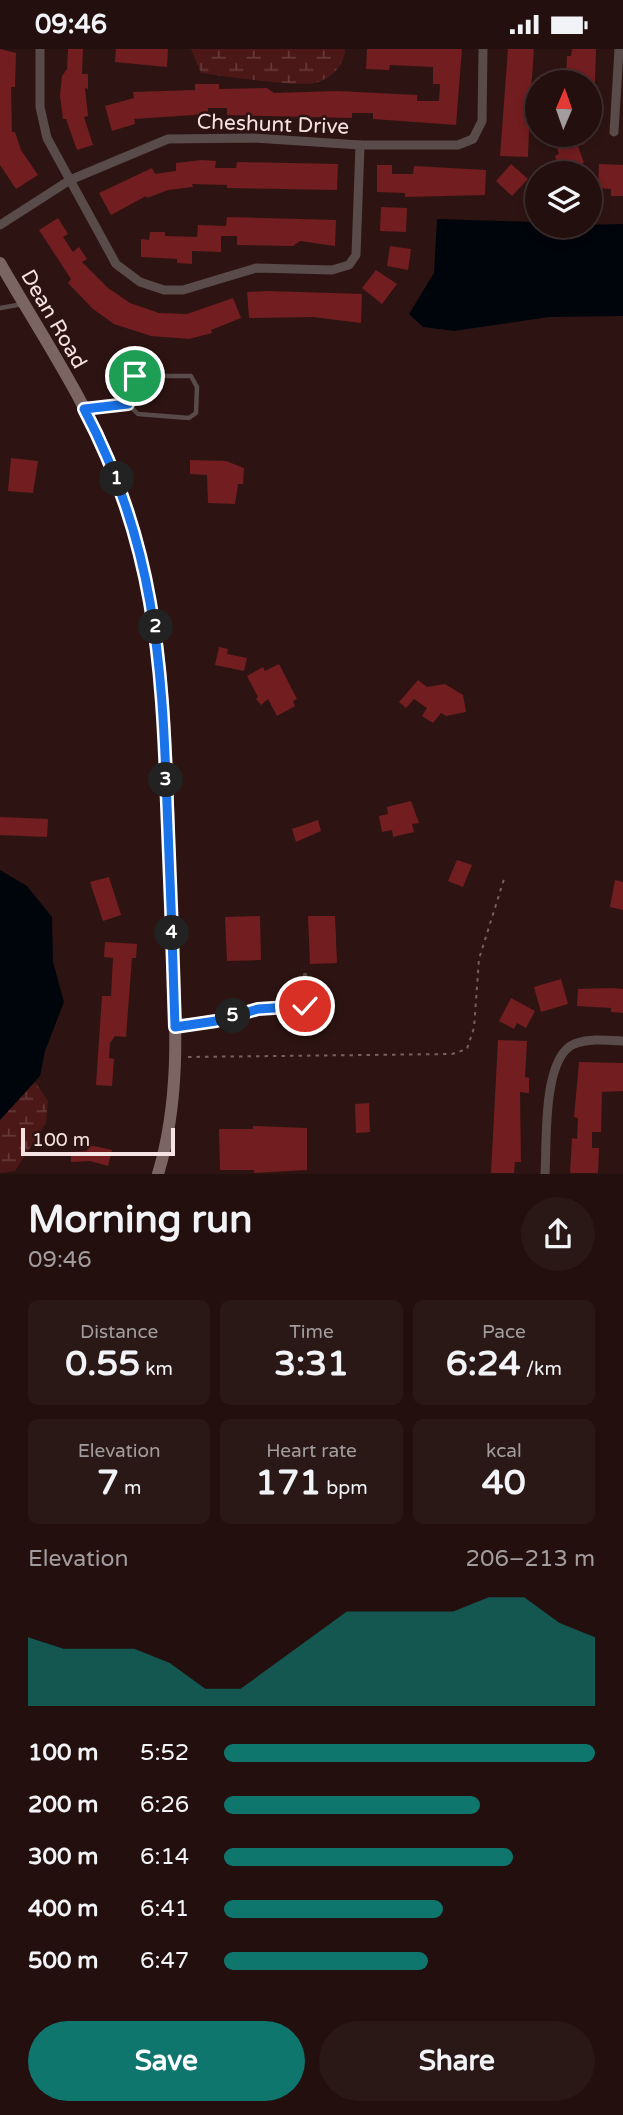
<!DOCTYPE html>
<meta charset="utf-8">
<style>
:root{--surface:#220f0e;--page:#2a1817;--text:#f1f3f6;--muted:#a29c9e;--line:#3f2f2e;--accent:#0f766e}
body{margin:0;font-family:"Varela Round",sans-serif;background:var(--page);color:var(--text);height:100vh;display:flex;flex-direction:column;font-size:26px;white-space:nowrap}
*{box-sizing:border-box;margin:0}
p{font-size:23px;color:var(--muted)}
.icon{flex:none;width:38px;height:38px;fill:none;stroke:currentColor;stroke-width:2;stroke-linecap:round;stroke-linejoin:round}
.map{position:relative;height:1125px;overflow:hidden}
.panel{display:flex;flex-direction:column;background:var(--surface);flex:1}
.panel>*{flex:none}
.needle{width:46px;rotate:2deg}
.buttons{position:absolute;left:525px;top:21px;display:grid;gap:14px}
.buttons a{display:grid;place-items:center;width:77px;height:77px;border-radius:50%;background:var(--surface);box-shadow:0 4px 10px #0003,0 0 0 2px var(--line);font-size:35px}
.scale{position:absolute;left:21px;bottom:18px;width:154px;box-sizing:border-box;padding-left:7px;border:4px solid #f6e3e1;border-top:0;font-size:19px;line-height:24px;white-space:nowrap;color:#f6e3e1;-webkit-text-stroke:5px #2d1412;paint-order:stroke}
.pin{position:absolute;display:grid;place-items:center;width:60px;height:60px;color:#fff;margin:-30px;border:4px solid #fff;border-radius:50%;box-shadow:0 2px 7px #0007}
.km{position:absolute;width:35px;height:35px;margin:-18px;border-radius:50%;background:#222;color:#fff;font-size:19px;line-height:35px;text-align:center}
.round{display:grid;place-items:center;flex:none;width:74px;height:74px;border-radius:37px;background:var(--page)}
.head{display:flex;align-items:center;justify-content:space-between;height:119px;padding:0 28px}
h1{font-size:38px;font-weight:800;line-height:52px}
.figures{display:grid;grid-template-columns:repeat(3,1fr);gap:10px;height:119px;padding:7px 28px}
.figures div{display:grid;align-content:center;border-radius:10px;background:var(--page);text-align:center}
.figures b{font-size:35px;font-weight:800}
.figures small{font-size:19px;font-weight:400}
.figures p{font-size:19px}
.chart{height:196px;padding:14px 28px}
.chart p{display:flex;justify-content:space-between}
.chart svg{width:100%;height:126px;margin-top:7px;fill:var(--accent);opacity:.7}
.action{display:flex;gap:14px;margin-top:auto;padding:14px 28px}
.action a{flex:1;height:80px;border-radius:42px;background:var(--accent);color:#fff;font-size:28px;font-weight:800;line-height:80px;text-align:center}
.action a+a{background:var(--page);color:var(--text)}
ul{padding:0 28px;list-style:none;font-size:23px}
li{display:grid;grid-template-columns:112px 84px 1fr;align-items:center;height:52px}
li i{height:18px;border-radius:9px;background:var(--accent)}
.status{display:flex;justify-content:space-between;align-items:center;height:49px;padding:0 35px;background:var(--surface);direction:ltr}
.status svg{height:19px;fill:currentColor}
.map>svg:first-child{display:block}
.wetland{fill:url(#wetland-marsh)}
.water{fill:#00050b}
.building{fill:#721d1f}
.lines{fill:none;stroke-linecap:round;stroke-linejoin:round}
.path{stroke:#77605e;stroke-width:2;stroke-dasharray:3.5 5;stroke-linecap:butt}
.lane{stroke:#584b49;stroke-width:4.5}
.street{stroke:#584b49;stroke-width:9}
.secondary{stroke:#7b6563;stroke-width:12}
.route-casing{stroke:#fff;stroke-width:14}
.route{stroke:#1a73e8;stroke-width:9}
.labels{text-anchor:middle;stroke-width:5;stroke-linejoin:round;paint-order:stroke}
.street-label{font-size:21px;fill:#f6e3e1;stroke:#2d1412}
</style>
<div class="status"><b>09:46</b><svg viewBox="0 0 49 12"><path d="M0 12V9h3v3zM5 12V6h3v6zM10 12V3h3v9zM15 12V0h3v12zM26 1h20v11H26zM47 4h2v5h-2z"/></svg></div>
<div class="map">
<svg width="623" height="1125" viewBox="0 0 623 1125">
<defs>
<pattern id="wetland-marsh" width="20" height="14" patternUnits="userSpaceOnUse" patternTransform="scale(1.75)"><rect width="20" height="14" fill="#4b1817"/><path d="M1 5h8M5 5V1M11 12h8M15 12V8" fill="none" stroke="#663938"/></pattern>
</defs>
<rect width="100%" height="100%" fill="#2d1412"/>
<g class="wetland">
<path d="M 191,0 L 345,0 C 344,17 332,29 315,34 C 299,38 222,27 201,24 Z"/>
<polygon points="35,1033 48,1052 46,1074 15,1122 0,1124 0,1071"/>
</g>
<g class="water">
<polygon points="437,170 537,173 537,177 623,175 623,267 549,268 454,282 423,278 409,265 434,224"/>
<polygon points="0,821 27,837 52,868 53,913 64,953 45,1002 40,1027 0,1071"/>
</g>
<g class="building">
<polygon points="0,0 16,4 15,38 11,38 12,83 15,83 21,101 38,126 16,140 0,116"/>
<polygon points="68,0 83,0 82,25 88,25 88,40 85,39 88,67 84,68 93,96 77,101 66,70 63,70 60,47 62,27 67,20"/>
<polygon points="116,0 168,0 167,18 115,13"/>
<polygon points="367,0 462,0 456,76 373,70 373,64 352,64 352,69 227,66 227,59 208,59 208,65 134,70 135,75 112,82 105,57 134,49 133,43 195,41 195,35 219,35 219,40 267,39 274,44 337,42 417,46 417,52 439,52 440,35 433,35 433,18 390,16 389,21 366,20"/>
<polygon points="508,0 534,0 530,56 536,56 535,80 529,80 528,108 500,107"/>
<polygon points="572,0 596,0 595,33 566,33 567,7 571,7"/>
<polygon points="574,86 582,86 585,95 578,97 584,114 560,122 555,107 559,105 555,93"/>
<polygon points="202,111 216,112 215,119 236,119 237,113 338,115 337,141 227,139 227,136 192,135 193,138 168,141 147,149 146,147 111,166 99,144 152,119 155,125 176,122 176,114"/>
<polygon points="511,115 528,130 512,147 496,132"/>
<polygon points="599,115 623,116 623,147 611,147 611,140 598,139"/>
<polygon points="377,116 392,116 392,125 413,125 414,117 486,121 485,146 405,148 405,144 377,143"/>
<polygon points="381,158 407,159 406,183 380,182"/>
<polygon points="227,168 336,171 335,197 300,192 293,197 237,196 237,187 221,187 221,203 192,202 192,215 177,214 177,210 141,208 141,190 149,191 150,183 165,183 165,187 197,188 198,176 226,177"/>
<polygon points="58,169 68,185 63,188 73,203 79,198 87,210 82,213 108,239 130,254 159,264 187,265 233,249 241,269 211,281 212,284 189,290 151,287 114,275 93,260 68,234 71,230 39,181"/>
<polygon points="390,197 411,200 408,221 387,217"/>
<polygon points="376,221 397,235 382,255 362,239"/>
<polygon points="268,242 362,245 361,274 313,268 249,269 247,243"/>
<polygon points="11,409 38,412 33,444 8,442"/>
<polygon points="190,411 226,412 244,419 243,435 238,435 235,455 208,454 207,426 190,425"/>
<polygon points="219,598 228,600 227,605 247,609 244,622 215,616"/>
<polygon points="279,615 297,650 293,652 295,657 277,667 268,650 261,656 256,650 258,648 247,627 263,618 265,622"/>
<polygon points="418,631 427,638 445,635 463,646 466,663 446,667 441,664 433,674 422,667 427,659 414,650 406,659 399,653"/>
<polygon points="411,752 419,774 412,775 414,783 393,788 392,781 382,783 379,767 388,765 387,758"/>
<polygon points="0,768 48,770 47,788 0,786"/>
<polygon points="318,771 321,782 296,793 292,780"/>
<polygon points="457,811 472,816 463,838 448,832"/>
<polygon points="109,828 121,866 103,872 90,833"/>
<polygon points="615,831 623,833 623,861 610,858"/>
<polygon points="260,867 261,911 227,912 225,868"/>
<polygon points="308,867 335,867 337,914 310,915"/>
<polygon points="105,893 137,895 136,909 132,909 126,988 115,987 110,994 109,1009 114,1010 112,1037 96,1036 102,947 111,947 113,909 104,908"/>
<polygon points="561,930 568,955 541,963 534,938"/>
<polygon points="612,939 623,940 623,964 611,963 611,959 577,957 578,940"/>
<polygon points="511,949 535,962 526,979 517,974 514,980 499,972"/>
<polygon points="498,991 527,992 525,1028 529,1029 529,1044 520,1043 521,1113 515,1113 514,1124 491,1124"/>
<polygon points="579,1013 623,1014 623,1042 602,1043 601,1083 592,1083 592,1099 599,1099 598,1124 570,1124 572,1089 577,1090 578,1069 574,1068"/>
<polygon points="369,1054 370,1083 356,1084 355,1055"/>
<polygon points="253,1077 307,1079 307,1121 254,1124 254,1121 220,1121 219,1080 253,1080"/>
<polygon points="89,1096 112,1101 108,1117 90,1112 71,1113 71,1103 87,1102"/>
</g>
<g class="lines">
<polyline class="path" points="188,1008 452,1005 467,1000 474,979 479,910 504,830"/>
<g class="lane">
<polyline points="0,259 23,255"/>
<polygon points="135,327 191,327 197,338 196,364 189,369 138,365 128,355 131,330"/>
<polyline points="87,359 128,355"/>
<polyline points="176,978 216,972 259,960 305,957 305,926"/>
</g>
<g class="street">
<polyline points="40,0 40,58 47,89 116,215 140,233 164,241 183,241 256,219 332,221 349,216 356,206 360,96"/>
<polyline points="614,83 619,0"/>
<polyline points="0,176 70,131 168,90 253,89 360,96 458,96 473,90 482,72 483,0"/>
<path d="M 545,1125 C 547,1094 542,1009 574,995 C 589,989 607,991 623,992"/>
</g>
<path class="secondary" d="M 0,214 C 39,282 85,350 114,423 C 170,563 166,713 171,862 C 174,950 184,1039 158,1125"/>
</g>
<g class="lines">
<g class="route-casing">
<path id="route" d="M 135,327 L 131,330 L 128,355 L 84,360 C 154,492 162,610 167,755 C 170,829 173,904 175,978 L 216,972 L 258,960 L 305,957"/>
</g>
<use href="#route" class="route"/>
</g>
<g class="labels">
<g class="street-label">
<text transform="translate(273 75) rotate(2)" y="7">Cheshunt Drive</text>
<text transform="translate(54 270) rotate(60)" y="7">Dean Road</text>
</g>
</g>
</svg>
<div class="buttons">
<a><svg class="needle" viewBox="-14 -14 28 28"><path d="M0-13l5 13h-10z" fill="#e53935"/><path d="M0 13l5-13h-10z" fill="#a29c9e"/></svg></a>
<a><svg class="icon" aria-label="layers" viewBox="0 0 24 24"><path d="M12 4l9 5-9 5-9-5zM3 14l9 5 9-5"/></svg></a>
</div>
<div class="scale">100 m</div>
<div class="pin" style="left:135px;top:327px;background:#1e9e55"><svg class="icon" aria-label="arrive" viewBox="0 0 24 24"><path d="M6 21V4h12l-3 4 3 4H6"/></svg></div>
<div class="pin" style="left:305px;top:957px;background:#d93025"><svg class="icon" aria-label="check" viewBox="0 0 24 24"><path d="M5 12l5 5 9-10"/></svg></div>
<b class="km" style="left:117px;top:430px">1</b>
<b class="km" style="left:156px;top:578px">2</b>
<b class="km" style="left:166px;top:731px">3</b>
<b class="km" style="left:172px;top:884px">4</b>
<b class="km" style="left:233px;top:967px">5</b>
</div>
<section class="panel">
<div class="head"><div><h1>Morning run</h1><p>09:46</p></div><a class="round"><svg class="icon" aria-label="share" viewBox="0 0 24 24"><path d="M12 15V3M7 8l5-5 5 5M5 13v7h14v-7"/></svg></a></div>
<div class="figures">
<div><p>Distance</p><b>0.55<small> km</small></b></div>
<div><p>Time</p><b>3:31</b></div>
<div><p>Pace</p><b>6:24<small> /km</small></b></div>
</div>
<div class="figures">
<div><p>Elevation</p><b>7<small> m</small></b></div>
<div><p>Heart rate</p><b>171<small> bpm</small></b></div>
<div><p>kcal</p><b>40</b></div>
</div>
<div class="chart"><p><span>Elevation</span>206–213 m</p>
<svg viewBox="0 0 160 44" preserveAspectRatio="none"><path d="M0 44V20L10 24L20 24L30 24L40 29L50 38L60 38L70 29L80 20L90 11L100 11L110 11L120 11L130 6L140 6L150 15L160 20V44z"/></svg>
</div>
<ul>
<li><b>100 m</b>5:52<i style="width:100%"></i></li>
<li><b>200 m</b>6:26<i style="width:69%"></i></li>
<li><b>300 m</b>6:14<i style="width:78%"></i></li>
<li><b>400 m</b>6:41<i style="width:59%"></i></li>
<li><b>500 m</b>6:47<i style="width:55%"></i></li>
</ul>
<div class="action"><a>Save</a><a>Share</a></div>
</section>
